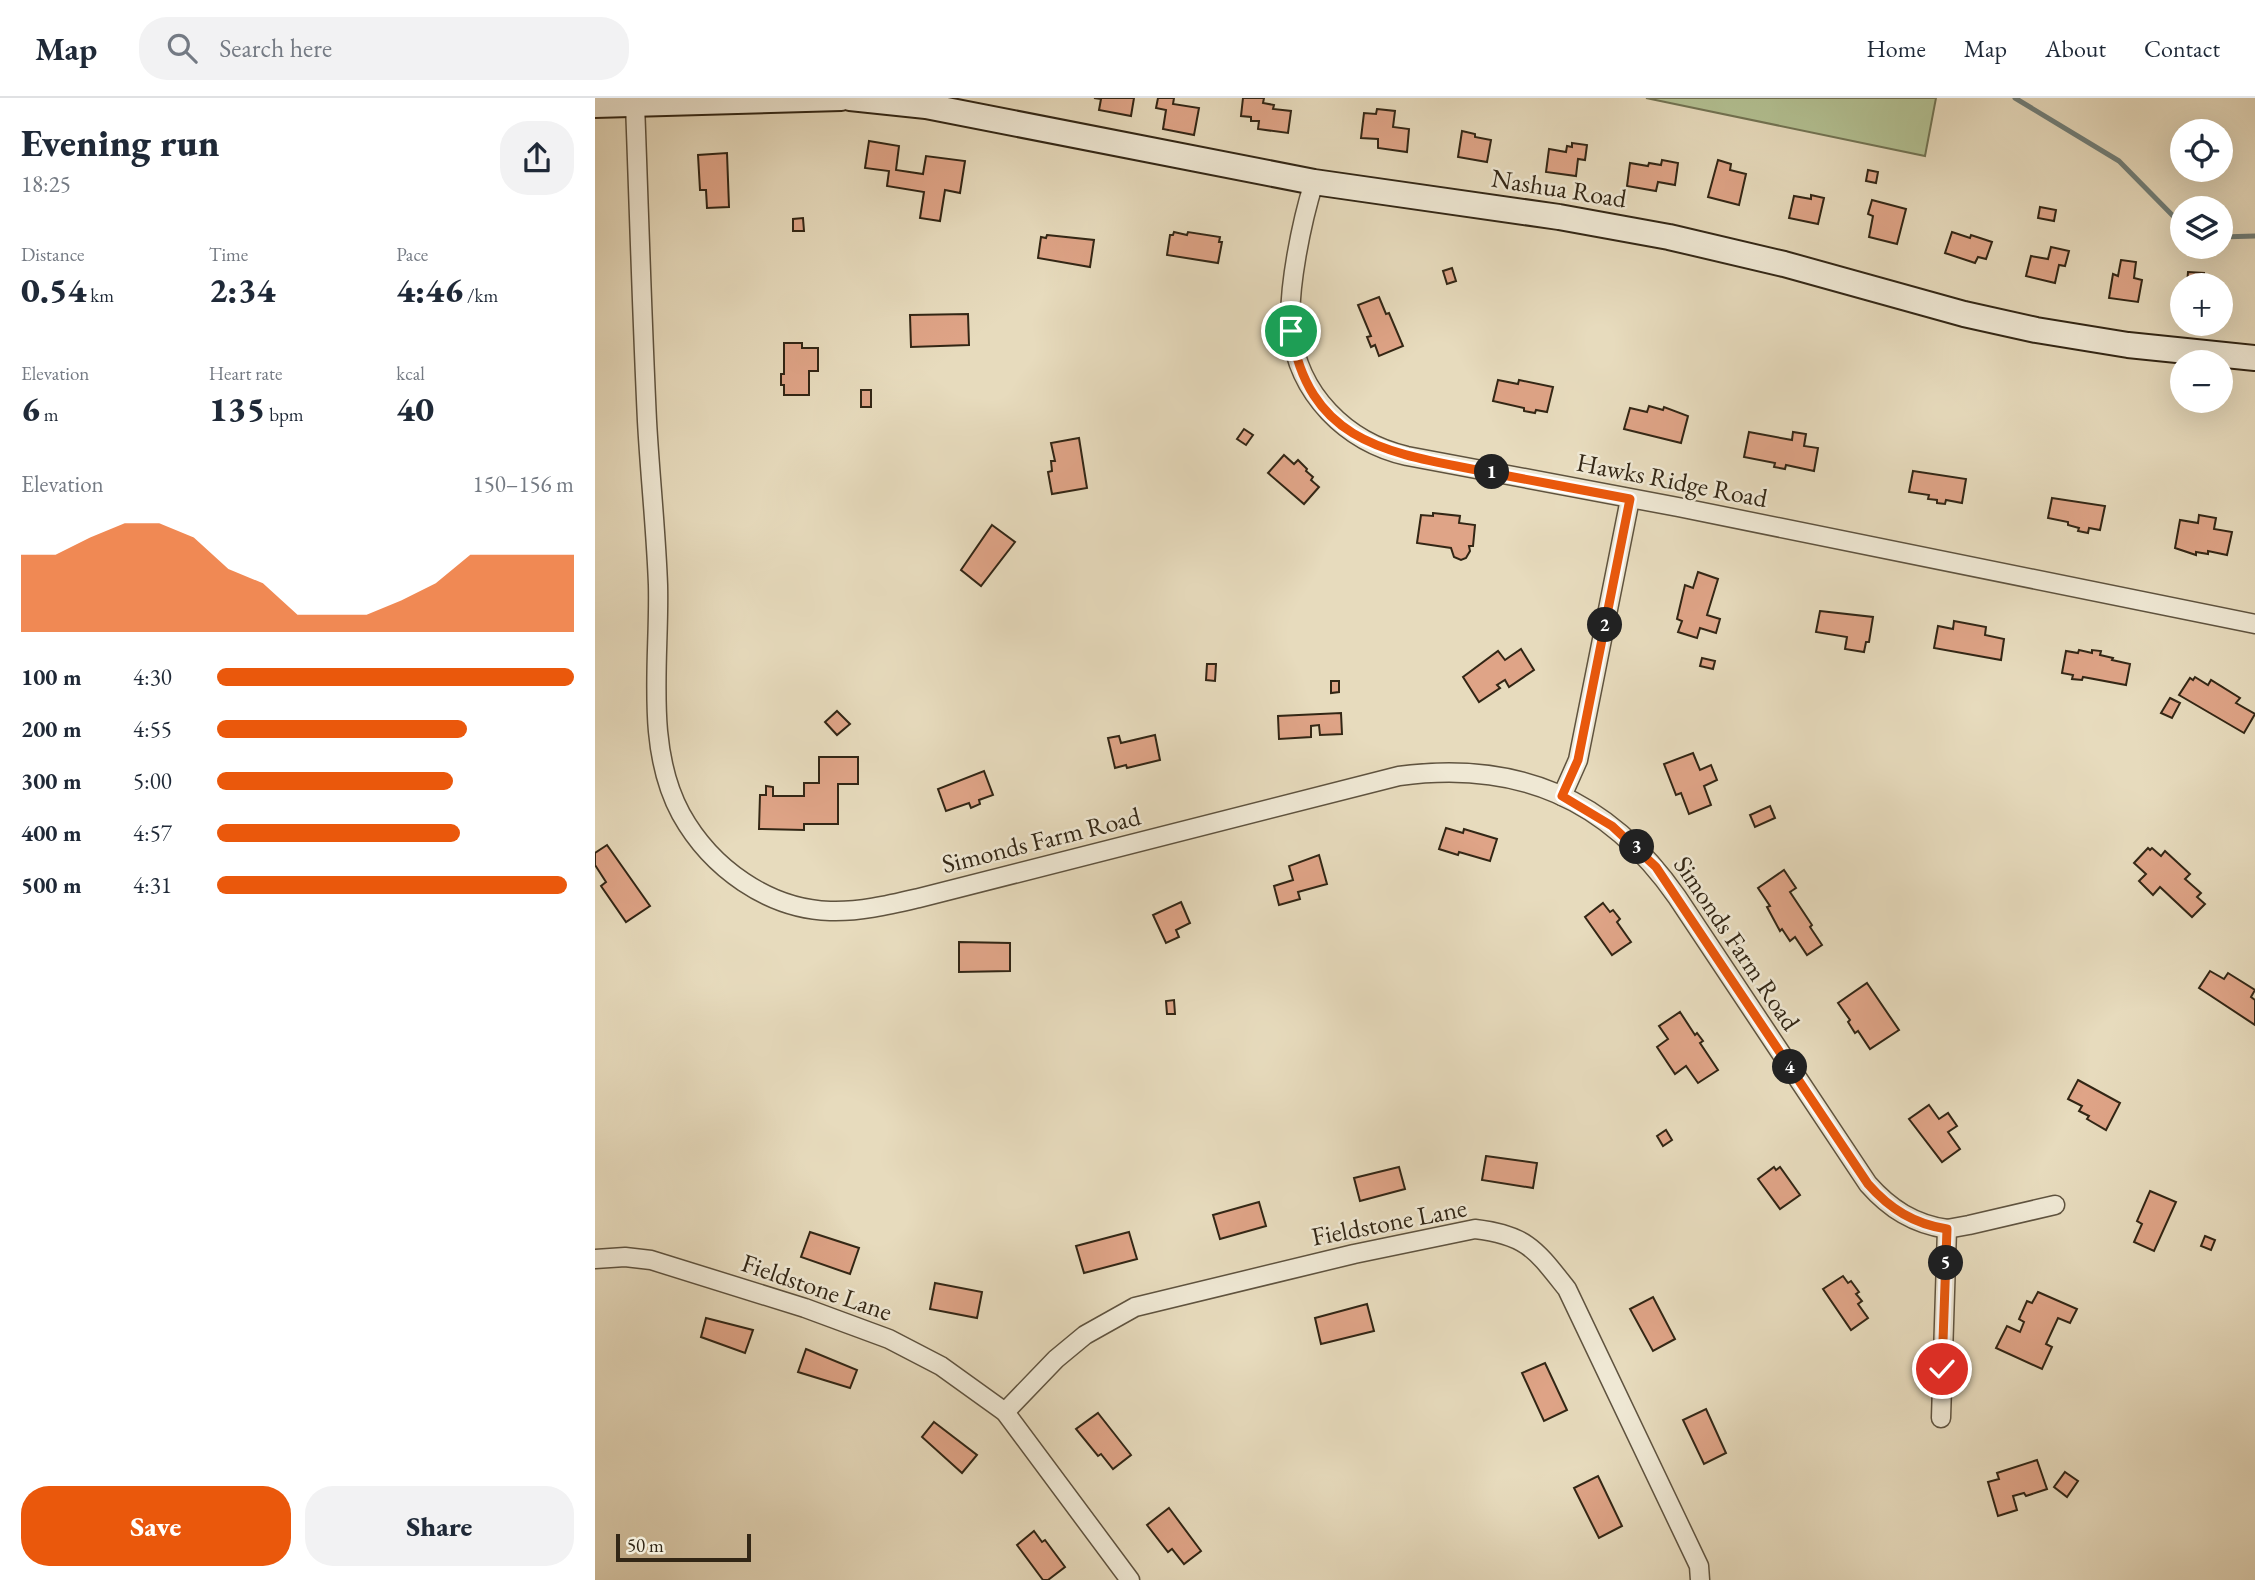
<!DOCTYPE html>
<meta charset="utf-8">
<style>
:root{--surface:#fff;--page:#f2f2f3;--text:#1f2937;--muted:#747a83;--line:#e0e1e3;--accent:#ea580c}
body{margin:0;font-family:"EB Garamond",serif;background:var(--page);color:var(--text);height:100vh;display:flex;flex-direction:column;font-size:26px;white-space:nowrap}
*{box-sizing:border-box;margin:0}
p{font-size:23px;color:var(--muted)}
.icon{flex:none;width:38px;height:38px;fill:none;stroke:currentColor;stroke-width:2;stroke-linecap:round;stroke-linejoin:round}
.map{position:relative;flex:1;overflow:hidden}
.panel{display:flex;flex-direction:column;background:var(--surface);width:595px}
.panel>*{flex:none}
.buttons{position:absolute;left:1575px;top:21px;display:grid;gap:14px}
.buttons a{display:grid;place-items:center;width:63px;height:63px;border-radius:50%;background:var(--surface);box-shadow:0 7px 28px #0002;font-size:35px}
.scale{position:absolute;left:21px;bottom:18px;width:135px;box-sizing:border-box;padding-left:7px;border:4px solid #322615;border-top:0;font-size:19px;line-height:24px;white-space:nowrap;color:#322615;-webkit-text-stroke:5px #efe8d4;paint-order:stroke}
.pin{position:absolute;display:grid;place-items:center;width:60px;height:60px;color:#fff;margin:-30px;border:4px solid #fff;border-radius:50%;box-shadow:0 2px 7px #0007}
.km{position:absolute;width:35px;height:35px;margin:-18px;border-radius:50%;background:#222;color:#fff;font-size:19px;line-height:35px;text-align:center}
.round{display:grid;place-items:center;flex:none;width:74px;height:74px;border-radius:28px;background:var(--page)}
.head{display:flex;align-items:center;justify-content:space-between;height:119px;padding:0 21px}
h1{font-size:38px;font-weight:800;line-height:52px}
.metrics{display:grid;grid-template-columns:repeat(3,1fr);gap:10px;height:119px;padding:7px 21px}
.metrics div{display:grid;align-content:center}
.metrics b{font-size:35px;font-weight:800}
.metrics small{font-size:19px;font-weight:400}
.metrics p{font-size:19px}
.chart{height:196px;padding:14px 21px}
.chart p{display:flex;justify-content:space-between}
.chart svg{width:100%;height:126px;margin-top:7px;fill:var(--accent);opacity:.7}
.button{display:flex;gap:14px;margin-top:auto;padding:14px 21px}
.button a{flex:1;height:80px;border-radius:28px;background:var(--accent);color:#fff;font-size:28px;font-weight:800;line-height:80px;text-align:center}
.button a+a{background:var(--page);color:var(--text)}
ul{padding:0 21px;list-style:none;font-size:23px}
li{display:grid;grid-template-columns:112px 84px 1fr;align-items:center;height:52px}
li i{height:18px;border-radius:9px;background:var(--accent)}
header{display:flex;align-items:center;gap:42px;box-sizing:border-box;height:98px;padding:0 35px;background:var(--surface);border-bottom:2px solid var(--line)}
header strong{font-size:33px}
nav{display:flex;gap:38px;margin-inline-start:auto;font-size:24px}
.search{width:490px;height:63px;background:var(--page);display:flex;align-items:center;gap:18px;box-sizing:border-box;padding:0 24px;border-radius:28px;color:var(--muted);font-size:26px}
main{display:flex;flex:1;min-height:0}
.map>svg:first-child{display:block}
.green{fill:#b3c193;stroke:#727454;stroke-width:2}
.lines{fill:none;stroke-linecap:round;stroke-linejoin:round}
.stream{stroke:#707e79;stroke-width:5}
.building{fill:#dfa487;stroke:#322615;stroke-width:2}
.street-casing{stroke:#5f533f;stroke-width:21}
.secondary-casing{stroke:#322615;stroke-width:28}
.street{stroke:#efe8d4;stroke-width:18}
.secondary{stroke:#efe8d4;stroke-width:24}
.route-casing{stroke:#fff;stroke-width:14}
.route{stroke:#ea580c;stroke-width:9}
.labels{text-anchor:middle;stroke-width:5;stroke-linejoin:round;paint-order:stroke}
.street-label{font-size:26px;fill:#322615;stroke:#efe8d4}
</style>
<header>
<strong>Map</strong>
<div class="search"><svg class="icon" aria-label="search" viewBox="0 0 24 24"><circle cx="10" cy="10" r="6"/><path d="M15 15l6 6"/></svg>Search here</div>
<nav><a>Home</a><a>Map</a><a>About</a><a>Contact</a></nav>
</header>
<main>
<section class="panel">
<div class="head"><div><h1>Evening run</h1><p>18:25</p></div><a class="round"><svg class="icon" aria-label="share" viewBox="0 0 24 24"><path d="M12 15V3M7 8l5-5 5 5M5 13v7h14v-7"/></svg></a></div>
<div class="metrics">
<div><p>Distance</p><b>0.54<small> km</small></b></div>
<div><p>Time</p><b>2:34</b></div>
<div><p>Pace</p><b>4:46<small> /km</small></b></div>
</div>
<div class="metrics">
<div><p>Elevation</p><b>6<small> m</small></b></div>
<div><p>Heart rate</p><b>135<small> bpm</small></b></div>
<div><p>kcal</p><b>40</b></div>
</div>
<div class="chart"><p><span>Elevation</span>150–156 m</p>
<svg viewBox="0 0 160 44" preserveAspectRatio="none"><path d="M0 44V17L10 17L20 11L30 6L40 6L50 11L60 22L70 27L80 38L90 38L100 38L110 33L120 27L130 17L140 17L150 17L160 17V44z"/></svg>
</div>
<ul>
<li><b>100 m</b>4:30<i style="width:100%"></i></li>
<li><b>200 m</b>4:55<i style="width:70%"></i></li>
<li><b>300 m</b>5:00<i style="width:66%"></i></li>
<li><b>400 m</b>4:57<i style="width:68%"></i></li>
<li><b>500 m</b>4:31<i style="width:98%"></i></li>
</ul>
<div class="button"><a>Save</a><a>Share</a></div>
</section>
<div class="map">
<svg width="1660" height="1482" viewBox="0 0 1660 1482">
<rect width="100%" height="100%" fill="#e7dbbd"/>
<filter id="stains"><feTurbulence type="fractalNoise" baseFrequency=".00286" numOctaves="4"/><feColorMatrix values="0 0 0 0 .2 0 0 0 0 .09 0 0 0 0 .02 0 0 0 .5 -.17"/></filter>
<radialGradient id="worn" r=".72"><stop offset=".6" stop-color="#630" stop-opacity="0"/><stop offset="1" stop-color="#630" stop-opacity=".3"/></radialGradient>
<polygon class="green" points="1051,0 1341,0 1330,58"/>
<g class="lines">
<g class="stream">
<polyline points="1420,0 1524,63 1587,127"/>
<polyline points="1626,139 1660,138"/>
</g>
</g>
<g class="building">
<polygon points="499,0 539,0 536,18 504,12 506,1"/>
<polygon points="563,0 579,0 578,6 604,10 599,37 568,31 571,12 561,10"/>
<polygon points="648,0 669,0 668,5 679,7 678,11 696,13 693,35 663,31 664,23 656,23 656,19 646,18"/>
<polygon points="782,11 800,13 798,29 814,31 812,54 783,50 783,41 766,40 769,15 781,16"/>
<polygon points="867,33 880,36 880,39 896,42 892,64 863,59"/>
<polygon points="274,43 304,48 301,72 328,76 331,58 370,63 365,95 350,92 345,123 325,120 329,94 292,88 294,73 270,70"/>
<polygon points="977,45 992,47 990,62 983,61 981,78 951,74 954,51 971,54 972,48 977,49"/>
<polygon points="132,55 134,109 112,110 111,92 105,92 103,57"/>
<polygon points="1067,62 1083,65 1080,87 1063,84 1061,93 1032,88 1035,65 1053,68 1054,65 1066,67"/>
<polygon points="1123,62 1136,66 1135,72 1151,76 1144,107 1113,99"/>
<polygon points="1273,72 1283,74 1281,85 1271,83"/>
<polygon points="1216,97 1229,100 1223,126 1194,120 1199,98 1216,101"/>
<polygon points="1277,102 1311,111 1302,146 1274,139 1278,118 1273,116"/>
<polygon points="1445,109 1461,112 1459,123 1443,120"/>
<polygon points="208,120 209,133 198,133 198,121"/>
<polygon points="579,134 592,137 593,134 625,139 624,144 627,144 623,165 572,157 575,137 578,137"/>
<polygon points="1357,134 1375,140 1376,137 1397,144 1391,161 1383,159 1380,165 1350,155"/>
<polygon points="452,137 499,142 495,169 443,160 446,139 451,140"/>
<polygon points="1456,149 1474,153 1470,168 1464,167 1460,185 1431,178 1436,158 1453,161"/>
<polygon points="1526,162 1541,164 1539,180 1547,182 1543,204 1514,200 1518,176 1523,178"/>
<polygon points="857,170 861,183 852,186 848,173"/>
<polygon points="1593,174 1609,175 1608,187 1592,187"/>
<polygon points="784,199 791,216 794,215 808,248 784,258 780,247 776,249 772,239 776,238 763,207"/>
<polygon points="373,216 374,247 316,249 315,217"/>
<polygon points="189,245 207,245 207,250 223,250 223,273 214,273 214,297 189,297 189,287 186,287 186,276 189,276"/>
<polygon points="903,282 923,286 924,282 958,289 952,314 941,312 940,315 929,313 929,310 898,303"/>
<rect x="266" y="292" width="10" height="17"/>
<polygon points="1054,308 1068,312 1069,309 1093,318 1086,345 1029,331 1035,310 1052,314"/>
<polygon points="649,331 658,337 651,347 642,341"/>
<polygon points="1154,334 1197,342 1198,334 1211,336 1209,348 1223,350 1219,373 1191,367 1190,371 1179,369 1180,365 1149,359"/>
<polygon points="484,340 492,390 457,396 453,374 457,373 456,363 460,363 456,345"/>
<polygon points="689,357 699,366 703,362 712,371 711,373 718,379 716,382 724,389 709,406 673,375"/>
<polygon points="1318,373 1371,381 1367,405 1351,402 1350,406 1342,405 1342,402 1333,401 1334,397 1314,394"/>
<polygon points="1457,400 1510,408 1505,432 1494,430 1493,435 1483,433 1484,430 1473,427 1473,424 1453,420"/>
<polygon points="838,415 865,418 864,425 880,427 878,448 874,448 875,453 871,460 866,462 859,459 856,450 822,445 826,417 838,418"/>
<polygon points="1604,417 1621,420 1619,431 1637,434 1632,457 1613,453 1613,456 1601,454 1601,457 1580,450 1585,422 1603,425"/>
<polygon points="397,427 420,444 386,488 366,472"/>
<polygon points="1103,474 1123,481 1112,517 1125,521 1121,535 1105,530 1102,540 1083,534 1087,523 1082,521 1090,487 1098,490"/>
<polygon points="1225,513 1278,519 1274,544 1271,544 1269,554 1250,551 1252,539 1221,534"/>
<polygon points="1359,523 1391,529 1390,537 1409,541 1406,562 1339,550 1343,528 1358,531"/>
<polygon points="926,551 939,572 914,589 910,582 902,587 905,590 884,604 868,579 903,553 910,562"/>
<polygon points="1484,552 1497,555 1497,552 1506,553 1505,557 1518,560 1517,562 1535,566 1531,587 1488,579 1487,582 1477,581 1478,577 1467,575 1471,553 1483,555"/>
<polygon points="1107,560 1120,563 1118,571 1105,568"/>
<polygon points="612,566 621,566 620,583 611,582"/>
<polygon points="1600,579 1613,587 1616,582 1645,600 1641,605 1660,616 1649,635 1584,597 1595,580 1598,582"/>
<polygon points="736,583 744,583 744,594 736,595"/>
<polygon points="1575,600 1585,605 1577,620 1566,615"/>
<polygon points="242,613 255,626 242,637 230,624"/>
<polygon points="746,615 747,636 725,637 724,627 716,628 716,639 684,641 683,618"/>
<polygon points="560,637 565,662 532,670 531,667 520,670 513,640 524,638 526,645"/>
<polygon points="1098,655 1105,672 1116,667 1122,682 1109,688 1116,707 1094,716 1086,695 1081,697 1069,666"/>
<polygon points="224,659 263,659 263,686 243,686 243,726 209,726 209,732 164,731 165,697 171,697 171,688 178,689 178,698 209,698 209,685 224,685"/>
<polygon points="389,673 398,697 384,702 385,706 376,710 374,705 351,713 343,691"/>
<polygon points="1175,708 1180,720 1160,729 1155,717"/>
<polygon points="851,730 868,735 869,731 902,741 895,763 864,754 863,757 844,751"/>
<polygon points="12,747 55,808 31,824 6,788 11,784 0,767 0,755"/>
<polygon points="1553,750 1555,752 1557,750 1566,758 1570,753 1595,776 1590,781 1606,795 1602,799 1610,806 1597,819 1565,789 1558,797 1544,783 1551,776 1539,765"/>
<polygon points="724,757 732,786 703,794 705,801 684,807 679,788 698,782 694,768"/>
<polygon points="1189,772 1201,790 1195,794 1217,827 1215,829 1227,847 1212,857 1200,839 1195,843 1187,831 1185,833 1172,809 1175,808 1163,790"/>
<polygon points="586,804 595,825 581,832 584,839 571,845 558,817"/>
<polygon points="1008,805 1015,814 1018,812 1025,821 1022,824 1036,844 1017,857 990,819"/>
<polygon points="364,844 415,845 415,873 364,874"/>
<polygon points="1615,873 1629,881 1633,875 1660,892 1656,899 1660,902 1660,927 1604,890"/>
<polygon points="1272,885 1304,932 1275,951 1263,933 1260,935 1253,924 1255,922 1243,905"/>
<polygon points="579,902 580,916 572,916 571,903"/>
<polygon points="1085,914 1100,937 1102,935 1108,943 1105,945 1123,972 1103,985 1091,968 1080,976 1062,949 1073,941 1064,928"/>
<polygon points="1483,982 1525,1005 1511,1032 1492,1021 1494,1018 1484,1013 1487,1008 1473,1001"/>
<polygon points="1334,1007 1344,1021 1353,1015 1362,1028 1353,1034 1365,1051 1347,1064 1314,1021"/>
<polygon points="1071,1032 1077,1042 1068,1048 1062,1038"/>
<polygon points="891,1058 942,1065 938,1090 887,1082"/>
<polygon points="804,1069 810,1091 765,1103 759,1080"/>
<polygon points="1179,1069 1181,1072 1185,1069 1205,1097 1185,1111 1163,1081"/>
<polygon points="1555,1093 1581,1104 1559,1153 1539,1144 1547,1126 1542,1123"/>
<polygon points="664,1104 671,1128 625,1141 618,1117"/>
<polygon points="215,1134 264,1150 255,1176 206,1159"/>
<polygon points="534,1134 542,1161 489,1175 481,1148"/>
<polygon points="1610,1138 1620,1142 1616,1152 1606,1148"/>
<polygon points="1248,1178 1253,1185 1256,1183 1264,1194 1261,1196 1267,1203 1263,1206 1273,1220 1256,1232 1228,1191"/>
<polygon points="340,1185 387,1194 382,1220 335,1211"/>
<polygon points="1443,1194 1482,1211 1475,1225 1463,1220 1451,1246 1457,1249 1447,1271 1401,1250 1412,1228 1425,1234 1429,1224 1424,1221 1432,1203 1437,1205"/>
<polygon points="1058,1199 1080,1241 1058,1253 1035,1211"/>
<polygon points="772,1206 779,1233 726,1246 720,1220"/>
<polygon points="111,1220 158,1232 150,1255 106,1239"/>
<polygon points="211,1251 262,1272 255,1290 203,1274"/>
<polygon points="950,1265 972,1312 949,1323 927,1275"/>
<polygon points="1111,1311 1131,1355 1109,1366 1088,1322"/>
<polygon points="503,1315 536,1357 518,1371 506,1356 503,1358 481,1331"/>
<polygon points="339,1324 382,1357 367,1375 327,1339"/>
<polygon points="1442,1362 1452,1391 1431,1398 1429,1395 1418,1398 1422,1412 1403,1418 1393,1384 1404,1381 1402,1375"/>
<polygon points="1470,1374 1483,1383 1472,1399 1459,1389"/>
<polygon points="1003,1378 1027,1428 1004,1440 979,1390"/>
<polygon points="574,1410 606,1453 589,1466 577,1451 573,1454 552,1427"/>
<polygon points="439,1433 447,1444 450,1442 470,1469 453,1482 448,1482 422,1447"/>
</g>
<g class="lines">
<g class="street-casing">
<g id="street">
<path d="M 40,6 C 44,112 47,218 52,323 C 55,378 61,432 63,487 C 65,561 49,648 86,716 C 116,770 173,811 235,813 C 265,814 294,807 324,800 L 804,678 C 922,662 1013,700 1082,799 L 1273,1086 C 1295,1111 1319,1126 1352,1131"/>
<path d="M 719,84 C 707,122 692,193 696,232 C 703,296 751,344 812,358 L 1083,409 L 1660,526"/>
<polyline points="967,698 983,662 1035,401"/>
<polyline points="0,1161 30,1159 56,1162 210,1210 294,1241 346,1268 410,1314 535,1482"/>
<path d="M 410,1314 L 461,1261 L 490,1237 L 540,1209 L 759,1156 L 880,1131 C 932,1137 941,1152 972,1191 L 1104,1468 L 1105,1482"/>
<polyline points="1346,1320 1352,1131 1374,1127 1460,1107"/>
</g>
</g>
<g class="secondary-casing">
<g id="secondary">
<polyline points="255,0 331,8 719,84 964,119 1074,139 1189,166 1369,216 1441,232 1533,247 1660,260"/>
<polyline points="0,7 246,0"/>
</g>
</g>
<use href="#street" class="street"/>
<use href="#secondary" class="secondary"/>
</g>
<g class="lines">
<g class="route-casing">
<path id="route" d="M 696,233 C 715,348 797,355 892,374 C 940,383 987,392 1035,401 L 983,662 L 967,698 L 1017,728 L 1061,769 L 1273,1086 C 1295,1111 1319,1126 1352,1131 L 1347,1271"/>
</g>
<use href="#route" class="route"/>
</g>
<g class="labels">
<g class="street-label">
<text transform="translate(964 90) rotate(9)" y="9">Nashua Road</text>
<text transform="translate(1077 382) rotate(11)" y="9">Hawks Ridge Road</text>
<text transform="translate(446 742) rotate(-14)" y="9">Simonds Farm Road</text>
<text transform="translate(1142 845) rotate(56)" y="9">Simonds Farm Road</text>
<text transform="translate(794 1124) rotate(-11)" y="9">Fieldstone Lane</text>
<text transform="translate(222 1189) rotate(19)" y="9">Fieldstone Lane</text>
</g>
</g>
<rect width="100%" height="100%" filter="url(#stains)"/>
<rect width="100%" height="100%" fill="url(#worn)"/>
</svg>
<div class="buttons">
<a><svg class="icon" aria-label="locate" viewBox="0 0 24 24"><circle cx="12" cy="12" r="6"/><path d="M12 2v4M12 18v4M2 12h4M18 12h4"/></svg></a>
<a><svg class="icon" aria-label="layers" viewBox="0 0 24 24"><path d="M12 4l9 5-9 5-9-5zM3 14l9 5 9-5"/></svg></a>
<a>+</a>
<a>−</a>
</div>
<div class="scale">50 m</div>
<div class="pin" style="left:696px;top:233px;background:#1e9e55"><svg class="icon" aria-label="arrive" viewBox="0 0 24 24"><path d="M6 21V4h12l-3 4 3 4H6"/></svg></div>
<div class="pin" style="left:1347px;top:1271px;background:#d93025"><svg class="icon" aria-label="check" viewBox="0 0 24 24"><path d="M5 12l5 5 9-10"/></svg></div>
<b class="km" style="left:897px;top:374px">1</b>
<b class="km" style="left:1010px;top:527px">2</b>
<b class="km" style="left:1042px;top:749px">3</b>
<b class="km" style="left:1195px;top:969px">4</b>
<b class="km" style="left:1351px;top:1165px">5</b>
</div>
</main>
